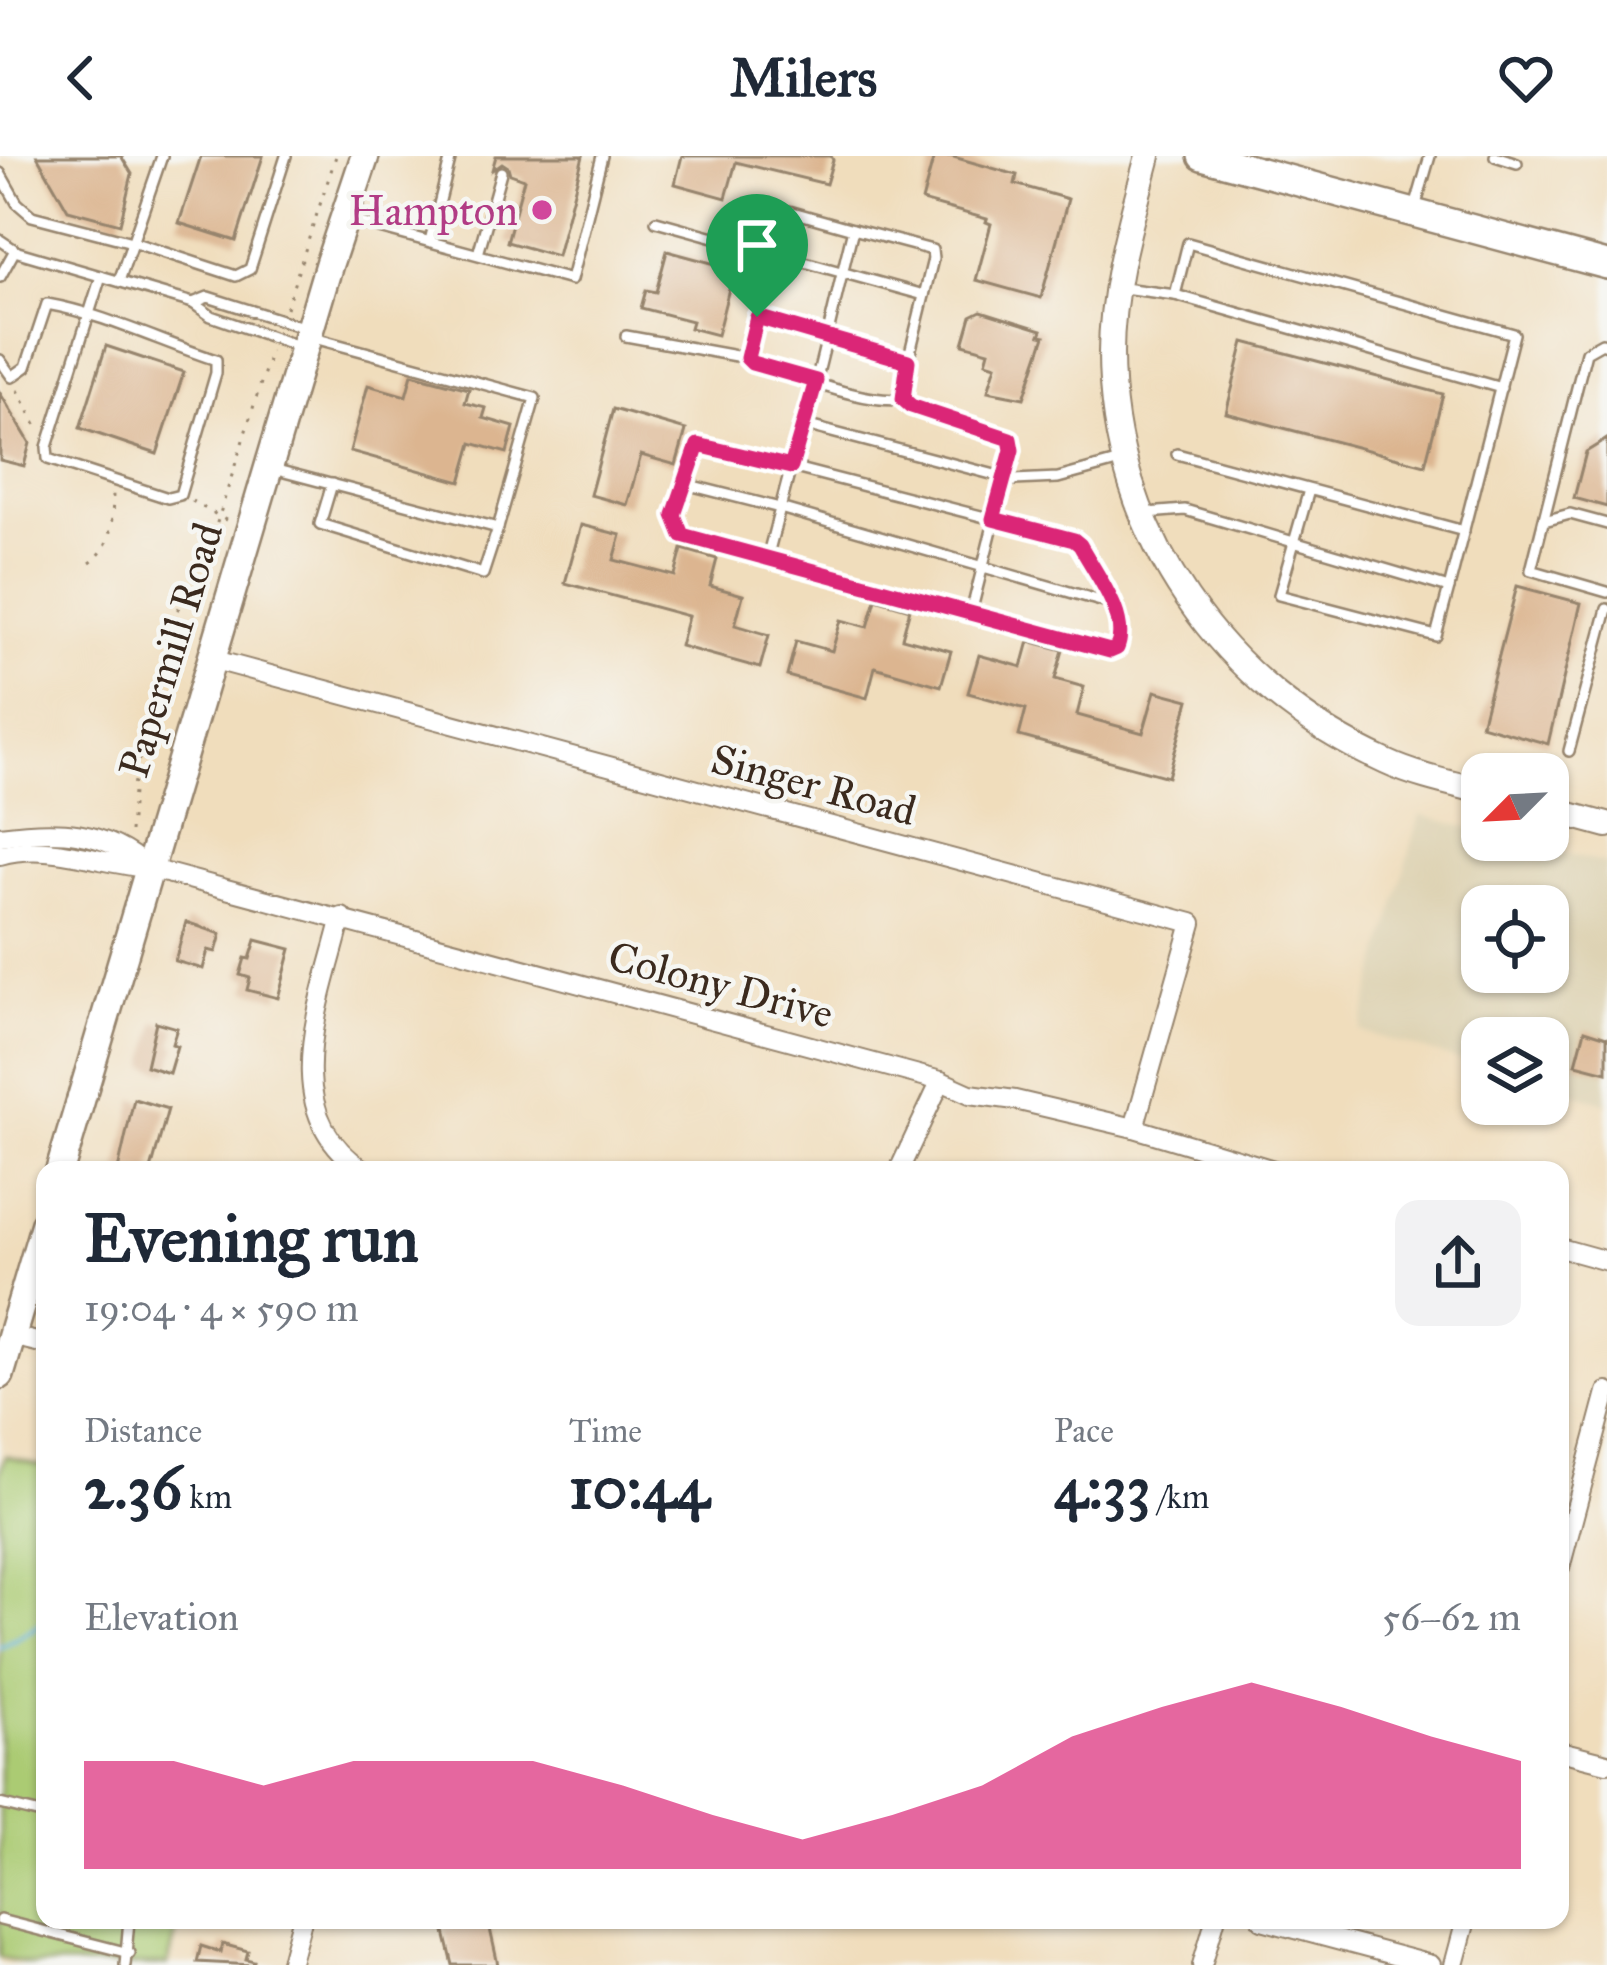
<!DOCTYPE html>
<meta charset="utf-8">
<style>
:root{--surface:#fff;--page:#f2f2f3;--text:#1f2937;--muted:#747a83;--accent:#db2777}
body{margin:0;font-family:"IM FELL Great Primer",serif;background:var(--page);color:var(--text);height:100vh;display:flex;flex-direction:column;font-size:45px;white-space:nowrap}
*{box-sizing:border-box;margin:0}
p{font-size:39px;color:var(--muted)}
.icon{flex:none;width:66px;height:66px;fill:none;stroke:currentColor;stroke-width:2;stroke-linecap:round;stroke-linejoin:round}
.map{position:relative;flex:1;overflow:hidden}
.sheet{position:absolute;left:36px;top:1005px;width:1533px;height:768px;display:flex;flex-direction:column;background:var(--surface);border-radius:24px;box-shadow:0 3px 9px #0004}
.sheet>*{flex:none}
.needle{width:78px;rotate:246deg}
.fabs{position:absolute;left:1461px;top:597px;display:grid;gap:24px}
.fabs a{display:grid;place-items:center;width:108px;height:108px;border-radius:24px;background:var(--surface);box-shadow:0 3px 9px #0004;font-size:60px}
.pin{position:absolute;display:grid;place-items:center;width:102px;height:102px;color:#fff;margin:-123px -51px;border-radius:50% 50% 50% 0;rotate:-45deg;box-shadow:0 0 12px #0007}
.pin .icon{rotate:45deg}
.round{display:grid;place-items:center;flex:none;width:126px;height:126px;border-radius:24px;background:var(--page)}
.head{display:flex;align-items:center;justify-content:space-between;height:204px;padding:0 48px}
h1{font-size:66px;font-weight:800;line-height:90px}
.metrics{display:grid;grid-template-columns:repeat(3,1fr);gap:18px;height:204px;padding:12px 48px}
.metrics div{display:grid;align-content:center}
.metrics b{font-size:60px;font-weight:800}
.metrics small{font-size:33px;font-weight:400}
.metrics p{font-size:33px}
.chart{height:336px;padding:24px 48px}
.chart p{display:flex;justify-content:space-between}
.chart svg{width:100%;height:216px;margin-top:12px;fill:var(--accent);opacity:.7}
header{display:flex;justify-content:space-between;align-items:center;height:156px;padding:0 48px;background:var(--surface);font-size:54px;font-weight:800}
.map>svg:first-child{display:block}
.built{fill:#ded3b4;fill-rule:evenodd}
.green{fill:#abcb73;stroke:#737a48;stroke-width:3}
.lines{fill:none;stroke-linecap:round;stroke-linejoin:round}
.stream{stroke:#63b5de;stroke-width:4.5}
.building{fill:#dcb590}
.service-casing{stroke:#96846d;stroke-width:14}
.minor-casing{stroke:#96846d;stroke-width:22}
.tertiary-casing{stroke:#96846d;stroke-width:28}
.secondary-casing{stroke:#96846d;stroke-width:32}
.path{stroke:#96846d;stroke-width:3;stroke-dasharray:3 9;stroke-linecap:butt}
.service{stroke:#fff;stroke-width:9}
.minor{stroke:#fff;stroke-width:18}
.tertiary{stroke:#fff;stroke-width:24}
.secondary{stroke:#fff;stroke-width:27}
.route-casing{stroke:#fff;stroke-width:24}
.route{stroke:#db2777;stroke-width:15}
.hotel-dot{fill:#d1479c;stroke:#f6f6f2;stroke-width:4.5}
.labels{text-anchor:middle;stroke-width:9;stroke-linejoin:round;paint-order:stroke}
.hotel-label{font-size:42px;fill:#b23c85;stroke:#f6f6f2;text-anchor:end}
.street-label{font-size:42px;fill:#3b2a1e;stroke:#f6f6f2}
</style>
<header><svg class="icon" aria-label="back" viewBox="0 0 24 24"><path d="M15 5l-7 7 7 7"/></svg>Milers<svg class="icon" aria-label="heart" viewBox="0 0 24 24"><path d="M12 20l-8-8c-3-5 5-10 8-4 3-6 11-1 8 4z"/></svg></header>
<div class="map">
<svg width="1607" height="1809" viewBox="0 0 1607 1809">
<rect width="100%" height="100%" fill="#f6f6f2"/>
<filter id="ink" filterUnits="userSpaceOnUse"><feTurbulence type="fractalNoise" baseFrequency=".00833" numOctaves="2"/><feDisplacementMap in="SourceGraphic" scale="24" xChannelSelector="R" yChannelSelector="G"/><feConvolveMatrix kernelMatrix="1 2 1 2 8 2 1 2 1" color-interpolation-filters="sRGB"/></filter>
<filter id="wash" filterUnits="userSpaceOnUse"><feTurbulence type="fractalNoise" baseFrequency=".004" numOctaves="4" result="noise"/><feDisplacementMap in="SourceGraphic" scale="48" xChannelSelector="R" yChannelSelector="G"/><feGaussianBlur stdDeviation="2.7" result="paint"/><feColorMatrix in="noise" values="0 0 0 0 0 0 0 0 0 0 0 0 0 0 0 0 0 1.4 0 .05"/><feComposite in="paint" operator="in"/></filter>
<g filter="url(#wash)">
<rect width="100%" height="100%" fill="#f0ddbc"/>
<path class="built" d="M 1420,659 L 1482,675 L 1482,684 L 1516,684 L 1607,708 L 1607,947 L 1548,930 L 1548,882 L 1482,882 L 1482,911 L 1360,875 ZM 1482,750 L 1548,750 L 1548,816 L 1482,816 Z"/>
<polygon class="green" points="5,1300 45,1311 45,1764 179,1764 168,1809 30,1809 0,1801 0,1316"/>
<g class="lines">
<polyline class="stream" points="0,1491 45,1466"/>
</g>
<g id="blocks">
<g class="building">
<polygon points="37,0 121,0 132,18 120,68 68,54"/>
<polygon points="201,0 263,0 236,85 179,67"/>
<polygon points="496,0 583,0 557,100 507,86 524,23 510,18 508,11 502,7 492,14"/>
<polygon points="682,0 831,0 833,4 826,28 736,6 726,42 675,28"/>
<polygon points="934,0 950,0 1017,19 1015,28 1068,43 1041,142 976,124 991,68 986,66 987,63 922,45"/>
<polygon points="667,95 734,113 717,179 690,172 692,165 641,152 646,134 656,136"/>
<polygon points="981,155 1042,174 1040,179 1045,180 1024,242 988,235 996,209 986,206 989,195 963,188 971,160"/>
<polygon points="1244,186 1443,238 1425,309 1226,257"/>
<polygon points="106,190 184,216 157,298 80,272"/>
<polygon points="412,218 469,233 465,247 486,252 483,262 514,271 507,297 472,287 461,326 350,295 368,229 406,240"/>
<polygon points="0,237 30,287 24,310 0,304"/>
<polygon points="613,253 686,274 676,309 641,299 627,349 590,339"/>
<polygon points="1607,283 1607,351 1574,342 1586,296"/>
<polygon points="581,369 621,379 614,404 675,420 682,393 717,403 710,430 743,439 735,469 769,479 760,512 680,490 688,460 565,427"/>
<polygon points="1517,430 1581,447 1548,588 1481,569"/>
<polygon points="876,443 910,453 902,482 951,495 941,530 875,511 867,542 787,520 796,485 832,495 841,464 868,471"/>
<polygon points="1029,485 1063,494 1055,523 1084,531 1077,559 1143,577 1155,535 1189,544 1168,621 1019,580 1026,553 968,537 979,499 1022,511"/>
<polygon points="186,766 221,778 216,796 208,794 203,813 175,805"/>
<polygon points="256,784 291,793 278,842 247,834 250,822 240,819 245,802 250,803"/>
<polygon points="156,866 177,872 172,888 177,890 169,917 146,910"/>
<polygon points="1585,874 1607,881 1607,916 1576,908"/>
<polygon points="134,943 168,953 151,1014 118,1014"/>
<polygon points="479,1764 488,1764 498,1809 453,1809 444,1772"/>
<polygon points="222,1788 248,1795 246,1803 254,1805 253,1809 197,1806 201,1790 220,1796"/>
</g>
</g>
</g>
<g filter="url(#ink)">
<use href="#blocks" fill-opacity="0" stroke="#96846d" stroke-width="3"/>
<g class="lines">
<g class="service-casing">
<g id="service">
<polyline points="1495,0 1517,7"/>
<polyline points="0,17 17,47 32,60 132,86 236,120 250,113 286,0"/>
<polyline points="1415,52 1430,0"/>
<polyline points="346,63 571,124 602,0"/>
<polyline points="656,65 924,139"/>
<polyline points="853,73 932,94 933,103 902,229 903,243 911,250 1011,283 1012,294 971,457"/>
<polyline points="0,84 18,96 193,147 211,160 298,190"/>
<polyline points="430,85 451,0"/>
<polyline points="478,98 501,16"/>
<polyline points="0,121 15,94"/>
<polyline points="119,125 162,0"/>
<polyline points="1116,131 1175,139 1188,87 1514,178 1449,432 1185,354 1147,357"/>
<polyline points="1175,139 1501,232"/>
<polyline points="193,147 208,141 306,172"/>
<polyline points="757,161 908,205"/>
<polyline points="626,180 747,202"/>
<polyline points="1607,189 1602,187 1586,196 1531,414 1607,436"/>
<path d="M 0,204 L 12,221 L 26,211 L 47,148 C 104,158 161,186 216,204 L 216,217 L 180,339 L 168,342 L 48,303 L 47,291 L 101,120"/>
<polyline points="805,269 1014,324 1058,322 1124,304"/>
<polyline points="1177,298 1464,375"/>
<polyline points="273,313 498,372 535,242 314,182"/>
<polyline points="332,328 320,368 483,418 498,372"/>
<polyline points="685,328 780,352 1111,448"/>
<polyline points="1309,334 1279,439 1436,480 1449,432"/>
<polyline points="1544,365 1570,358 1607,368"/>
<path d="M 767,402 L 791,311 L 1074,384 C 1093,402 1127,468 1117,492 L 1110,495 L 682,378 L 674,359 L 698,289 L 791,311 C 817,233 833,152 853,73 L 789,55 L 782,60 L 747,202 L 752,207 C 792,218 865,249 903,243"/>
<polyline points="1569,595 1607,453"/>
<polyline points="0,1648 45,1659"/>
<polyline points="0,1764 129,1797"/>
<polyline points="125,1809 129,1764"/>
</g>
</g>
<g class="minor-casing">
<g id="minor">
<polyline points="211,503 1192,767 1134,972"/>
<path d="M 0,680 C 56,672 105,673 148,712"/>
<path d="M 0,699 C 49,685 99,708 148,712 L 941,925 L 970,938 L 1015,944 L 1134,972 L 1274,1014"/>
<path d="M 342,761 C 322,844 273,956 364,1014"/>
<polyline points="899,1014 941,925"/>
<polyline points="1560,1092 1607,1105"/>
<polyline points="12,1180 45,1188"/>
<polyline points="1560,1412 1607,1236"/>
<polyline points="1560,1595 1607,1607"/>
<polyline points="1262,1764 1431,1809"/>
<polyline points="290,1809 302,1764"/>
<polyline points="1202,1809 1215,1764"/>
<polyline points="1454,1809 1466,1764"/>
</g>
</g>
<g class="tertiary-casing">
<g id="tertiary">
<path d="M 1148,0 C 1131,65 1111,130 1111,197 C 1111,379 1223,533 1386,606 C 1416,620 1450,627 1482,635"/>
<polyline points="1548,653 1607,669"/>
</g>
</g>
<g class="secondary-casing">
<g id="secondary">
<polyline points="1202,0 1607,109"/>
<polyline points="60,1014 329,108 365,0"/>
<polyline points="0,1219 45,1067"/>
</g>
</g>
<g class="path">
<polyline points="286,152 336,0"/>
<polyline points="18,234 38,273"/>
<polyline points="192,345 231,367"/>
<path d="M 90,407 C 113,390 112,365 113,338"/>
<polyline points="130,676 134,623 153,547 165,518 177,455 205,405 271,195"/>
</g>
<use href="#service" class="service"/>
<use href="#minor" class="minor"/>
<use href="#tertiary" class="tertiary"/>
<use href="#secondary" class="secondary"/>
</g>
</g>
<g class="lines" filter="url(#ink)">
<g class="route-casing">
<path id="route" d="M 757,161 L 908,205 L 903,243 L 911,250 L 1010,283 L 1012,294 L 993,363 L 1074,384 L 1080,389 C 1095,417 1130,461 1117,492 L 1110,495 L 682,379 L 674,359 L 698,289 L 791,311 L 816,225 L 752,207 L 747,202 Z"/>
</g>
<use href="#route" class="route"/>
</g>
<circle class="hotel-dot" cx="542" cy="54" r="12"/>
<g class="labels">
<g class="hotel-label">
<text x="518" y="69">Hampton</text>
</g>
<g class="street-label">
<text transform="translate(170 494) rotate(-73)" y="15">Papermill Road</text>
<text transform="translate(814 628) rotate(15)" y="15">Singer Road</text>
<text transform="translate(721 828) rotate(15)" y="15">Colony Drive</text>
</g>
</g>
</svg>
<div class="fabs">
<a><svg class="needle" viewBox="-14 -14 28 28"><path d="M0-13l5 13h-10z" fill="#e53935"/><path d="M0 13l5-13h-10z" fill="#747a83"/></svg></a>
<a><svg class="icon" aria-label="locate" viewBox="0 0 24 24"><circle cx="12" cy="12" r="6"/><path d="M12 2v4M12 18v4M2 12h4M18 12h4"/></svg></a>
<a><svg class="icon" aria-label="layers" viewBox="0 0 24 24"><path d="M12 4l9 5-9 5-9-5zM3 14l9 5 9-5"/></svg></a>
</div>
<div class="pin" style="left:757px;top:161px;background:#1e9e55"><svg class="icon" aria-label="arrive" viewBox="0 0 24 24"><path d="M6 21V4h12l-3 4 3 4H6"/></svg></div>
<section class="sheet">
<div class="head"><div><h1>Evening run</h1><p>19:04 · 4 × 590 m</p></div><a class="round"><svg class="icon" aria-label="share" viewBox="0 0 24 24"><path d="M12 15V3M7 8l5-5 5 5M5 13v7h14v-7"/></svg></a></div>
<div class="metrics">
<div><p>Distance</p><b>2.36<small> km</small></b></div>
<div><p>Time</p><b>10:44</b></div>
<div><p>Pace</p><b>4:33<small> /km</small></b></div>
</div>
<div class="chart"><p><span>Elevation</span>56–62 m</p>
<svg viewBox="0 0 160 44" preserveAspectRatio="none"><path d="M0 44V22L10 22L20 27L30 22L40 22L50 22L60 27L70 33L80 38L90 33L100 27L110 17L120 11L130 6L140 11L150 17L160 22V44z"/></svg>
</div>
</section>
</div>
